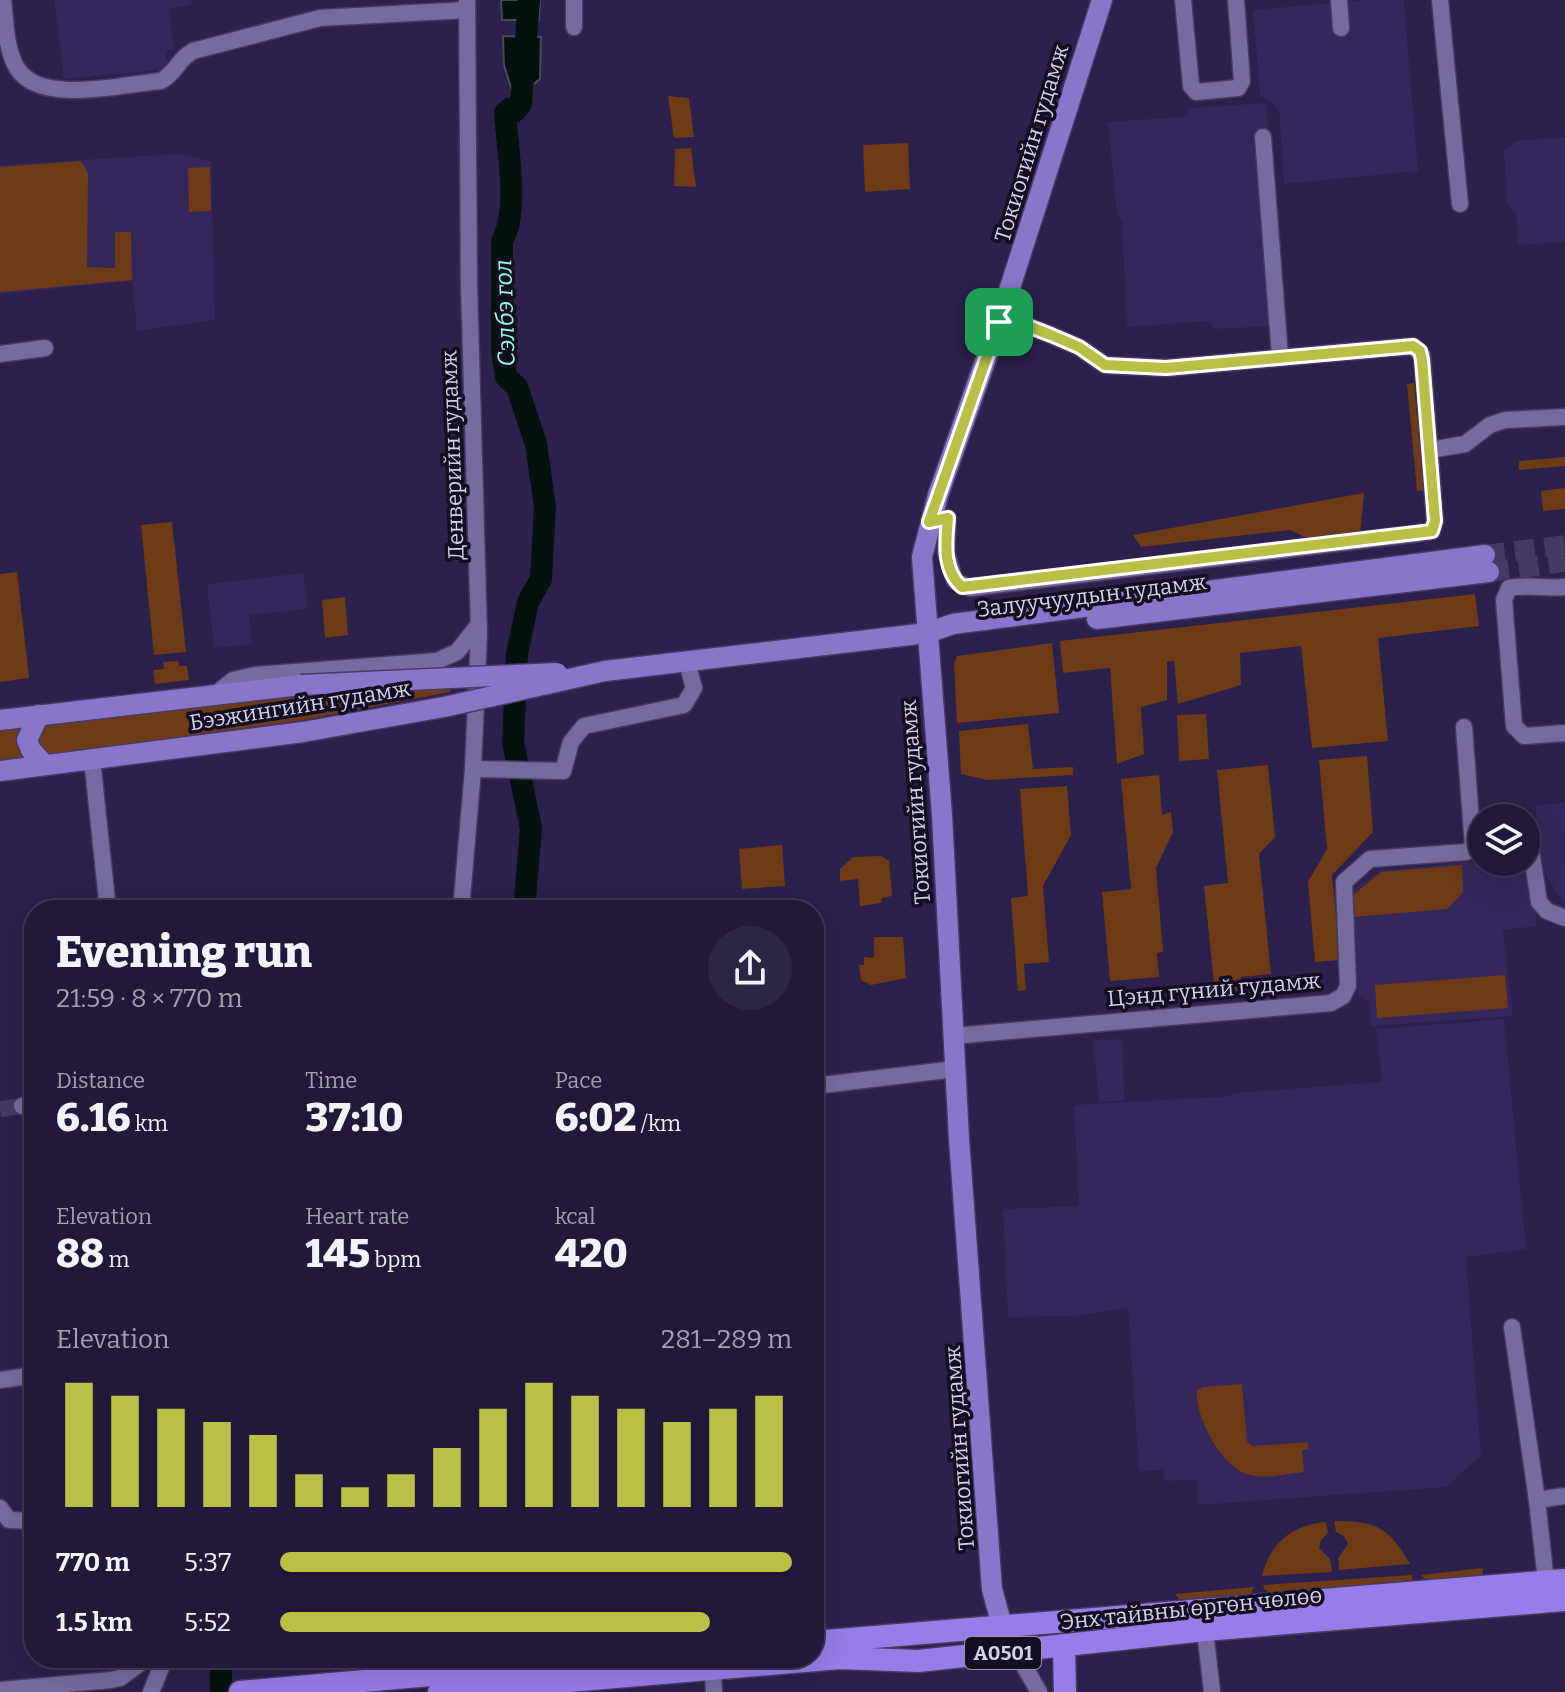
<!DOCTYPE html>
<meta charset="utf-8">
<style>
:root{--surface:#21183a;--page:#2d2545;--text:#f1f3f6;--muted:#a2a0af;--line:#3e3754;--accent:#b9c046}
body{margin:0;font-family:Bitter,serif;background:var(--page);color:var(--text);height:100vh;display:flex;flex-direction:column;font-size:30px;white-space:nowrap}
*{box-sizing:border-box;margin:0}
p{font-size:26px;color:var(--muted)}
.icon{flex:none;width:44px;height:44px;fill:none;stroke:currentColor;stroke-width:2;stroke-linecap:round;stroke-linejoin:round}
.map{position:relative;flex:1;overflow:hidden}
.drawer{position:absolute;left:24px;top:900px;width:800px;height:768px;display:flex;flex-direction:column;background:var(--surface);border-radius:32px;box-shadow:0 8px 32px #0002,0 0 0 2px var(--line)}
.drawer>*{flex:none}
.tools{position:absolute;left:1468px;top:804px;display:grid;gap:16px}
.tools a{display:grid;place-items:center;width:72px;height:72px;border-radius:50%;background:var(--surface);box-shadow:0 8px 32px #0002,0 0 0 2px var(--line);font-size:40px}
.pin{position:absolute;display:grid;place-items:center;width:68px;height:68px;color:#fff;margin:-34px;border-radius:16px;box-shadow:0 4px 12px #0006}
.round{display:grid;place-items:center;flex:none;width:84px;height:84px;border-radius:42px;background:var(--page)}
.headline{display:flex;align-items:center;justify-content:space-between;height:136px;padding:0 32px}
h1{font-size:44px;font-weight:800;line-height:60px}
.metrics{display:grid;grid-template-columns:repeat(3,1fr);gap:12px;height:136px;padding:8px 32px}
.metrics div{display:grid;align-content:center}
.metrics b{font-size:40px;font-weight:800}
.metrics small{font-size:22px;font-weight:400}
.metrics p{font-size:22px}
.chart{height:224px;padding:16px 32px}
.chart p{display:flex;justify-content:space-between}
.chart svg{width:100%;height:144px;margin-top:8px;stroke:var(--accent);stroke-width:6}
ul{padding:0 32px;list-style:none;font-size:26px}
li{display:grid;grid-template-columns:128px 96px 1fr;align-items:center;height:60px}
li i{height:20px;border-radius:10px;background:var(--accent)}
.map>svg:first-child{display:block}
.built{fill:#35275b}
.green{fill:#6e3b17}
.water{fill:#06120e;stroke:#444b51;stroke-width:2}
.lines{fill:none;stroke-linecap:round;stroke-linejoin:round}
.river{stroke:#06120e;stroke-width:22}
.minor-tunnel{stroke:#453a65;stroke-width:16;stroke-dasharray:16 8;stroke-linecap:butt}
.major-tunnel{stroke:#453a65;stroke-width:20;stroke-dasharray:20 10;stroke-linecap:butt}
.minor-casing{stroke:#463a62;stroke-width:19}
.major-casing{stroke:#463a62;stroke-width:23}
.highway-casing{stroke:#463a62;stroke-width:25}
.minor{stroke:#756b9f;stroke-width:16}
.major{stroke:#8976cb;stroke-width:20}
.highway{stroke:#977de8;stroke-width:22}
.major-bridge-casing{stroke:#463a62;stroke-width:23;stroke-linecap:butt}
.major-bridge{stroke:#8976cb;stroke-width:20}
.route-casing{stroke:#fff;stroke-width:16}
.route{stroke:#b9c046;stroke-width:10}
.labels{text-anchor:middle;stroke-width:7;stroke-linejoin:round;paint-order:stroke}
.shield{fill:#130e22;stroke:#9995af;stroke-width:2}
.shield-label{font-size:20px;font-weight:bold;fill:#d3cfec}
.street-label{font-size:22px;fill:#d3cfec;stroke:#130e22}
.water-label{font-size:24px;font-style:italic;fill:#95fbdc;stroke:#130e22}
</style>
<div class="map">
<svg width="1565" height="1692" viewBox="0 0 1565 1692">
<rect width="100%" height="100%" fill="#2c204d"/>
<g class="built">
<polygon points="54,0 191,0 192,4 169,9 174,49 166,51 168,69 64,79"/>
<polygon points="1364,0 1404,0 1418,171 1284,184 1279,109 1260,95 1253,10"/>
<polygon points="1266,103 1277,206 1268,207 1274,326 1215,329 1208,321 1127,327 1122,223 1117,213 1108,122 1183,117 1191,108"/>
<polygon points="1565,137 1565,242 1518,245 1516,213 1507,204 1504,150 1516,141"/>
<polygon points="177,154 211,161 215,320 137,331 132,281 0,294 0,165"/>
<polygon points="303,573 308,609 249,615 252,644 214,648 207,584"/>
<polygon points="1565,803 1565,904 1532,856 1537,805"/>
<polygon points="1527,858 1537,926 1503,930 1513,1016 1371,1026 1369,1002 1358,997 1348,894 1380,870 1482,861 1526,862"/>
<polygon points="1504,1019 1526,1249 1466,1257 1481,1455 1447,1487 1198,1505 1197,1480 1165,1481 1163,1470 1139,1471 1128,1308 1072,1316 1008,1317 1003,1209 1079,1206 1074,1105 1232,1096 1233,1093 1382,1082 1376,1029"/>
<polygon points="1123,1039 1124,1101 1099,1102 1093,1040"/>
</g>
<g class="green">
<polygon points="668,96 689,98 694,137 674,138"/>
<polygon points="908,143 910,189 865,192 863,145"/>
<polygon points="691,148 696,187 674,186 675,149"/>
<polygon points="81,161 88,173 87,267 115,268 115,232 131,232 132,280 0,292 0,167"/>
<polygon points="210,167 211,211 189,212 188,168"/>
<polygon points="1414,383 1424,490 1417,491 1407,384"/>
<polygon points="1565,457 1565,466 1519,470 1519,461"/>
<polygon points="1565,488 1565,509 1543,511 1541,491"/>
<polygon points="1364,493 1360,533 1311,540 1290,530 1141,547 1133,535"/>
<polygon points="172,522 186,652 154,655 141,525"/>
<polygon points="17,572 29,678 0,682 0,574"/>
<polygon points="1475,594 1479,626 1378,638 1388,741 1312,748 1301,646 1240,653 1241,685 1178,704 1174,661 1167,662 1167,700 1141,707 1144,754 1117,764 1110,668 1063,673 1060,641"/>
<polygon points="345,597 348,635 325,638 322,600"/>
<polygon points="1052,643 1059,713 957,723 954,664 957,656"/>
<polygon points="178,661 179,666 187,666 189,680 155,684 153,670 164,669 163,662"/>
<polygon points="452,687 450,692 303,720 49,755 34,749 39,726 300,694"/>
<polygon points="1206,714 1209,759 1179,761 1177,715"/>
<polygon points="1028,724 1033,769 1073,767 1073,775 987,780 961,774 959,731"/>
<polygon points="29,725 32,757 0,760 0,728"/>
<polygon points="1367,756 1373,832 1332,875 1340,960 1315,962 1308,882 1327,849 1319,760"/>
<polygon points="1268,765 1275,837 1259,854 1271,974 1241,977 1242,990 1215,993 1204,886 1228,883 1217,770"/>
<polygon points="1159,775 1162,815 1171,812 1173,832 1156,868 1163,952 1157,953 1159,977 1110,981 1102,892 1131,889 1121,779"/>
<polygon points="1067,786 1071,835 1043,886 1049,962 1024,964 1026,990 1018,991 1011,898 1028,896 1020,789"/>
<polygon points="782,845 785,886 742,889 739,849"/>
<polygon points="881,856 889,861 892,896 882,898 881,903 860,906 858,879 840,881 840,869 853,857"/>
<polygon points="1462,865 1463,892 1447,909 1354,917 1352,896 1381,872"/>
<polygon points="874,937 903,937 906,978 871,985 861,980 859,965 864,965 864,957 874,958"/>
<polygon points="1505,975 1508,1008 1377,1018 1375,985"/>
<path d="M 1242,1384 L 1247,1442 L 1253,1446 L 1308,1442 L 1308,1449 L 1302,1450 L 1304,1472 C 1286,1474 1263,1480 1247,1474 C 1221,1466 1195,1417 1197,1391 L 1203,1387 Z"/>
<path d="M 1334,1521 C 1376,1521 1389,1527 1410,1564 L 1339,1570 L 1338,1558 L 1348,1544 L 1344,1536 L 1336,1532 Z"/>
<path d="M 1326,1522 L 1328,1533 L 1321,1540 L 1319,1548 L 1330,1559 L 1332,1572 L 1262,1576 C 1270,1543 1292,1525 1326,1522 Z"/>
<polygon points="1483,1568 1482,1577 1428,1582 1421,1575"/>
<polygon points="1413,1575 1411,1582 1271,1594 1264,1589 1263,1585"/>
<polygon points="1254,1587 1249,1597 1204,1602 1179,1599 1175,1594"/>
</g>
<g class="water">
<polygon points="501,0 540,0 539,20 502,20"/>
<polygon points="503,36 541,37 540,79 531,86 518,110 504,65"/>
</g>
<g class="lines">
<g class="river">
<path d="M 524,910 L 531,828 L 513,742 L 517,654 L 528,602 L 541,579 L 545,506 L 536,444 L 517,387 L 506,377 L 502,350 L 502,241 C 520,210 507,148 505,113 L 509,109 L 514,112 L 521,104 L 529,0"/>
<polyline points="221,1692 221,1658"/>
</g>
<polyline class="minor-tunnel" points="0,1109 22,1106"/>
<g class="major-tunnel">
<polyline points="1485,555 1565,545"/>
<polyline points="1489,572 1565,562"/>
</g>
<g class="minor-casing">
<g id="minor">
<path d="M 3,0 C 6,22 5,48 17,68 C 40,106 123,84 161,81 C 176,73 178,59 193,51 L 320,18 L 467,10"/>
<polyline points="1183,0 1191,86 1196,92 1238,88 1242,81 1236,0"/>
<polyline points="1339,0 1341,28"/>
<polyline points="1440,0 1460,204"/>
<polyline points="574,27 574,0"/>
<polyline points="1263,137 1280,356"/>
<polyline points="0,354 45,348"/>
<polyline points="1430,450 1465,444 1490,425 1505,420 1565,417"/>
<polyline points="929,522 948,518 946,552 955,581 970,588 1421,533 1432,531 1435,521 1422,355 1413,346 1166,368 1105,365 1079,347 1051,335 1020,323 999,322"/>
<path d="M 1565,587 C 1546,589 1529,584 1509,588 L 1504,600 L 1514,726 L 1524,736 L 1565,733"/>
<polyline points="216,694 233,680 255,675 437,661 457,652 479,624"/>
<polyline points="92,759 108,910"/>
<polyline points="473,769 563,771 571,742 584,726 684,705 694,688 687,663"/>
<polyline points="1532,856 1539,902 1547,911 1565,918"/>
<polyline points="461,910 473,769 479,634 469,285 467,0"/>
<polyline points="953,1036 1331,1003 1343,996 1348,986 1344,882 1370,859 1466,852 1473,847 1464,727"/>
<polyline points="814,1086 955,1069"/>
<polyline points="22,1106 34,1106"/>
<polyline points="1512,1327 1537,1500"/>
<polyline points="0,1380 34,1375"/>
<polyline points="0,1508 9,1520 34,1521"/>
<polyline points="1546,1582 1537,1500 1565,1496"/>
<polyline points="1205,1630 1212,1692"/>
<polyline points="1016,1652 1039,1692"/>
<polyline points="712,1658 714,1692"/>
<polyline points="0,1690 111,1680 120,1678 147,1658"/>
<polyline points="151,1692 165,1658"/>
</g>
</g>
<g class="major-casing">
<g id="major">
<polyline points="1097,619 1489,572"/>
<polyline points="605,671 927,633 953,624 1485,555"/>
<polyline points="39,715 27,740 31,750 45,765"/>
<polyline points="0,720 301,685"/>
<polyline points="0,771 303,732"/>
<polyline points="1016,1652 1002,1626 992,1589 959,1139 942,815 922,557 938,495 999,322 1102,0"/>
</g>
</g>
<g class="highway-casing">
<g id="highway">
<polyline points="814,1642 1565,1580"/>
<polyline points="1064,1648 1065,1692"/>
<polyline points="240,1692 622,1658"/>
<polyline points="439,1692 840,1658 918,1661 1205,1630 1565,1600"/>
</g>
</g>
<use href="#minor" class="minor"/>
<use href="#major" class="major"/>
<use href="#highway" class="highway"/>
<g class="major-bridge-casing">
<g id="major-bridge">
<polyline points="301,685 557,673"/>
<polyline points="303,732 444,707 605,671"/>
</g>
</g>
<use href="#major-bridge" class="major-bridge"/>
</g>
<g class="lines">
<g class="route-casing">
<path id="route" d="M 999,322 L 1020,323 L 1051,335 L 1079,347 L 1105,365 L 1166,368 L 1413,346 L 1420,351 L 1422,360 L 1435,521 L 1432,531 L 962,587 C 942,570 946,541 948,518 L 929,522 Z"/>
</g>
<use href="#route" class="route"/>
</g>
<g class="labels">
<rect class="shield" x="965" y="1637" width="76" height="32" rx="6"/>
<g class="shield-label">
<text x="1003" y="1660">A0501</text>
</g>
<g class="street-label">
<text transform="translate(1031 143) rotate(-73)" y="8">Токиогийн гудамж</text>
<text transform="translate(452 455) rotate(-92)" y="8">Денверийн гудамж</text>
<text transform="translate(1092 595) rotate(-7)" y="8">Залуучуудын гудамж</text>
<text transform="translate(300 705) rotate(-9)" y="8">Бээжингийн гудамж</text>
<text transform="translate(915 802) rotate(-94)" y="8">Токиогийн гудамж</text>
<text transform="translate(1214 989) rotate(-5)" y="8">Цэнд гүний гудамж</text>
<text transform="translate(959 1448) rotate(-94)" y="8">Токиогийн гудамж</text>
<text transform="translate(1191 1608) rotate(-6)" y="8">Энх тайвны өргөн чөлөө</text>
</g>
<g class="water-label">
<text transform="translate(505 313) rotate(-92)" y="8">Сэлбэ гол</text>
</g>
</g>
</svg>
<div class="tools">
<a><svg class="icon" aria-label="layers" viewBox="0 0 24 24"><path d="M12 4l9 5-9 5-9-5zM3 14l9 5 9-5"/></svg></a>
</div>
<div class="pin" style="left:999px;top:322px;background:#1e9e55"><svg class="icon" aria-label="arrive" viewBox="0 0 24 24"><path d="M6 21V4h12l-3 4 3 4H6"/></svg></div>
<section class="drawer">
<div class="headline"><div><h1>Evening run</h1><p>21:59 · 8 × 770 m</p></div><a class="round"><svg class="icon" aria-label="share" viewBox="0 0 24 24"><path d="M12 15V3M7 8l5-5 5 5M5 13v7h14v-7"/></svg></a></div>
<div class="metrics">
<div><p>Distance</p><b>6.16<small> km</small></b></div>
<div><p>Time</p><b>37:10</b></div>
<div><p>Pace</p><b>6:02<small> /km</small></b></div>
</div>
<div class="metrics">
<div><p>Elevation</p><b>88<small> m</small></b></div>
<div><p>Heart rate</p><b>145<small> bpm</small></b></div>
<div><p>kcal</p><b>420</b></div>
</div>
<div class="chart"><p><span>Elevation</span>281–289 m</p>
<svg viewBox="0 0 160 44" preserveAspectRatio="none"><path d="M5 44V6M15 44V10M25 44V14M35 44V18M45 44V22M55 44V34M65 44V38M75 44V34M85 44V26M95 44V14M105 44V6M115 44V10M125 44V14M135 44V18M145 44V14M155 44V10"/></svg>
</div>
<ul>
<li><b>770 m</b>5:37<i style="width:100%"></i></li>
<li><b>1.5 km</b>5:52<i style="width:84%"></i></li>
</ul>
</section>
</div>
